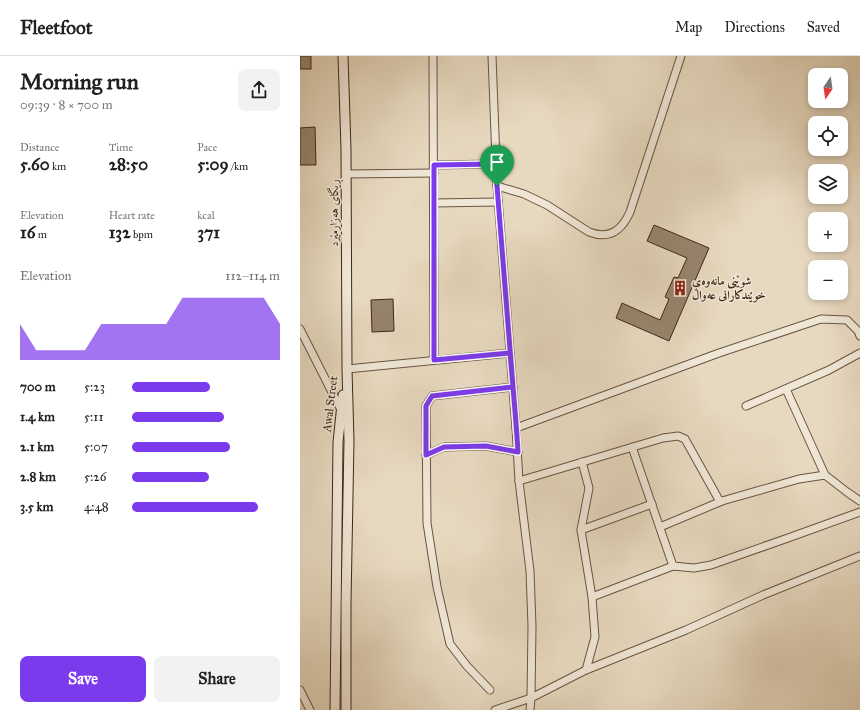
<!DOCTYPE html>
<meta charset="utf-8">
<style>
:root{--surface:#fff;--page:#f2f2f2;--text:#202124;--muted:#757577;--line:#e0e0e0;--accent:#7c3aed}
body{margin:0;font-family:"IM FELL Great Primer",Amiri,serif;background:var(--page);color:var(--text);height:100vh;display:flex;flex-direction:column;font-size:15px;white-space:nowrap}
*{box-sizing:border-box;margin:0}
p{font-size:13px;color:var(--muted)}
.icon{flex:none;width:22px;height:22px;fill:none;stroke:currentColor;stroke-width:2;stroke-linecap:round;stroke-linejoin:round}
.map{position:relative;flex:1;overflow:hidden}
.sheet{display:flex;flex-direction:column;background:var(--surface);width:300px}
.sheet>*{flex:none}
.needle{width:26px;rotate:193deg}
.fabs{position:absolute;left:508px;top:12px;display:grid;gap:8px}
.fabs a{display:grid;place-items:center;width:40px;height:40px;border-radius:8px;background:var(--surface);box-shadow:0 2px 6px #0003;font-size:20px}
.pin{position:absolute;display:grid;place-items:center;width:34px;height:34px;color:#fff;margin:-41px -17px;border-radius:50% 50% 50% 0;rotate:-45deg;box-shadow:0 0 4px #0007}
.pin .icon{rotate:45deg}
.round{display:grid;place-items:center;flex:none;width:42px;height:42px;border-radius:8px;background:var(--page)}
.headline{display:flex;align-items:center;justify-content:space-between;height:68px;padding:0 20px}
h1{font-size:22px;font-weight:700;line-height:30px}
.figures{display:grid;grid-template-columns:repeat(3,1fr);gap:6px;height:68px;padding:4px 20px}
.figures div{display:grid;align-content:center}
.figures b{font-size:17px;font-weight:700}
.figures small{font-size:11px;font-weight:400}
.figures p{font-size:11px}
.chart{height:112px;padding:8px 20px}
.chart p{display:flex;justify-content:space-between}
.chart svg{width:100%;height:72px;margin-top:4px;fill:var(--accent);opacity:.7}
.action{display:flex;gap:8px;margin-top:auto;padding:8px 20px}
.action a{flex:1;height:46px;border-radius:8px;background:var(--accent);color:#fff;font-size:16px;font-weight:700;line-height:46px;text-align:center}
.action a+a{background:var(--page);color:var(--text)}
ul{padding:0 20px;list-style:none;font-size:13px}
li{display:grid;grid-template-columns:64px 48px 1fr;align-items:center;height:30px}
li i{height:10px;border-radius:5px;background:var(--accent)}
header{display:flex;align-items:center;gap:24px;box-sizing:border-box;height:56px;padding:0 20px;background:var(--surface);border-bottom:1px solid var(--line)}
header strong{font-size:19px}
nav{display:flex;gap:22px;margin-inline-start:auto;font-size:14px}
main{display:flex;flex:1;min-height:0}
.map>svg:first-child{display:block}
.building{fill:#97846e;stroke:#412715}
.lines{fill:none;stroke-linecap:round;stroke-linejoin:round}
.minor-casing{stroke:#6a5440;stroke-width:9}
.secondary-casing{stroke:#412715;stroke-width:11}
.minor{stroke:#efe6d6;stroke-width:7}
.secondary{stroke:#efe6d6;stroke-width:9}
.route-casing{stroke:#fff;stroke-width:8}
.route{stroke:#7c3aed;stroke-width:5}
.labels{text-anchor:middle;stroke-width:3;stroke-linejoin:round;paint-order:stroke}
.street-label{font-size:12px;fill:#412715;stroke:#efe6d6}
.poi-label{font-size:12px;font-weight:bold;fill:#412715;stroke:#efe6d6;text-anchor:start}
</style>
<header>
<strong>Fleetfoot</strong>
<nav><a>Map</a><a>Directions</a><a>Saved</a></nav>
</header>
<main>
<section class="sheet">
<div class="headline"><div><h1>Morning run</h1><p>09:39 · 8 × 700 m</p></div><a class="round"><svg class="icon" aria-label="share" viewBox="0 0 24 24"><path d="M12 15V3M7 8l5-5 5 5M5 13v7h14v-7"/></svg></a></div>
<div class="figures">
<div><p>Distance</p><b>5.60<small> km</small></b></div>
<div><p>Time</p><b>28:50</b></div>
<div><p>Pace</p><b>5:09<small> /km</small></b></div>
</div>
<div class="figures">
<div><p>Elevation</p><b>16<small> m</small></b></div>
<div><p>Heart rate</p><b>132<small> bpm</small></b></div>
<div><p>kcal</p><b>371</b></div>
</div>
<div class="chart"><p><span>Elevation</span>112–114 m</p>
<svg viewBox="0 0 160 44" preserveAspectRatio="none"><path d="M0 44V22L10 38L20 38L30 38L40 38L50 22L60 22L70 22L80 22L90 22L100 6L110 6L120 6L130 6L140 6L150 6L160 22V44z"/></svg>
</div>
<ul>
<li><b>700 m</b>5:23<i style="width:53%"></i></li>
<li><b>1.4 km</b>5:11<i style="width:62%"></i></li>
<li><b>2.1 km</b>5:07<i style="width:66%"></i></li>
<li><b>2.8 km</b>5:26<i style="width:52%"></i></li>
<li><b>3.5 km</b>4:48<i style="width:85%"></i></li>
</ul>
<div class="action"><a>Save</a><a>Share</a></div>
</section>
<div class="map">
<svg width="560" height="654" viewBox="0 0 560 654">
<rect width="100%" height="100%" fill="#e7d9c0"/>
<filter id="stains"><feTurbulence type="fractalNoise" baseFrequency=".005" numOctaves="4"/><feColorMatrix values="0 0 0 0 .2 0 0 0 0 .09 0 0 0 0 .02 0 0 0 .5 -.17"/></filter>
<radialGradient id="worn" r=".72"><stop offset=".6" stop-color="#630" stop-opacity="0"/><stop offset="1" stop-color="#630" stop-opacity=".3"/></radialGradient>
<g class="building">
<rect x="0" y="0" width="11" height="13"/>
<polygon points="15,71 16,109 0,109 0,72"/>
<polygon points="354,169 409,192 369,285 316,262 322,247 360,264 369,243 365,241 374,221 378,222 387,202 347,185"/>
<polygon points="93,243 94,275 72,276 71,244"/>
</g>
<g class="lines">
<g class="minor-casing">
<g id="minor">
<polyline points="133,0 134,304"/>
<polyline points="192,0 197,130 216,372 219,425 230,515 232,570 231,642 230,654"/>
<polyline points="134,109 196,108"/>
<polyline points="46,118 134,117"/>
<path d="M 197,130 L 224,138 L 247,149 L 289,176 C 310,184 322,174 330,156 L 381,0"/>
<polyline points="134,147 198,146"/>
<polyline points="0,273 41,354"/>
<polyline points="47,313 210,297"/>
<polyline points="486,333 525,419"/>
<polyline points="446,350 529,314 560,297"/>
<polyline points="216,372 419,297 521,263 547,264 558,275 560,280"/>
<polyline points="332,391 373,510"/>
<polyline points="126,399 144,391 186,390 218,396"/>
<polyline points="282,406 289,432 281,474 292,541 295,581 286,614"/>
<polyline points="219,425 363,382 378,380 385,383 419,444 422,445 499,423 525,419 547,436 560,445"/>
<polyline points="360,471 422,445"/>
<polyline points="281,474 352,448"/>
<polyline points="292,541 373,510 394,512 411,509 488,482 560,456"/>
<polyline points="0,634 10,654"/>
<polyline points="190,634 167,610 150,588 137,531 127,467 126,350 132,340 213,331"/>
<polyline points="195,654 231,642 286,614 386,574 463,539 560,500"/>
</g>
</g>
<g class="secondary-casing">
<g id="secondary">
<polyline points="43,0 46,93 47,313 49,385 46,547 46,654"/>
<polyline points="35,654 38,386 43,339"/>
</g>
</g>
<use href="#minor" class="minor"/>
<use href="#secondary" class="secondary"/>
</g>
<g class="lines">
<g class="route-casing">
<path id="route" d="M 197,130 L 213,331 L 132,340 L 126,350 L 126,399 L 144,391 L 186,390 L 218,396 C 216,363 213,330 210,297 L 134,304 L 134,109 L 196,108 L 197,130"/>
</g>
<use href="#route" class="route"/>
</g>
<defs>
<g id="building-bare" transform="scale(1.2)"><path d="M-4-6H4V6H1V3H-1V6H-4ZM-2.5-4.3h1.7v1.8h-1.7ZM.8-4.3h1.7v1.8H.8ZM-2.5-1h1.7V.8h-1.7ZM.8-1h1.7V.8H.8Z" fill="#8f2418" stroke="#efe6d6" stroke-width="2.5" paint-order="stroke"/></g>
</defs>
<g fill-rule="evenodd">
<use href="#building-bare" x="380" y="232"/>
</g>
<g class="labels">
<g class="street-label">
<text transform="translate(34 157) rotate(-90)" y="4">ڕیگای هەزارمێرد</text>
<text transform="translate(30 348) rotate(-83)" y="4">Awal Street</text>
</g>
<g class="poi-label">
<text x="392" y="229">شوێنی مانەوەی<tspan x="392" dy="14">خوێندکارانی عەواڵ</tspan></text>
</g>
</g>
<rect width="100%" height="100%" filter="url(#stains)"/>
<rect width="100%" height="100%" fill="url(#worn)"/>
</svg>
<div class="fabs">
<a><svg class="needle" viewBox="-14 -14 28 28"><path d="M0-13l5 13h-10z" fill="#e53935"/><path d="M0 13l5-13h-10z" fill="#757577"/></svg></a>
<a><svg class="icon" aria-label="locate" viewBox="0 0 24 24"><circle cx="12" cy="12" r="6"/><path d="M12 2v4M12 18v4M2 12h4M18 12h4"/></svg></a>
<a><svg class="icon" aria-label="layers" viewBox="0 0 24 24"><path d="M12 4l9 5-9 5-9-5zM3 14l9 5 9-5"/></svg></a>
<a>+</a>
<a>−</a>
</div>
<div class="pin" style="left:197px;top:130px;background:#1e9e55"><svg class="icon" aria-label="arrive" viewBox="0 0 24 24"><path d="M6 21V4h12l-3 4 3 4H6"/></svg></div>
</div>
</main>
